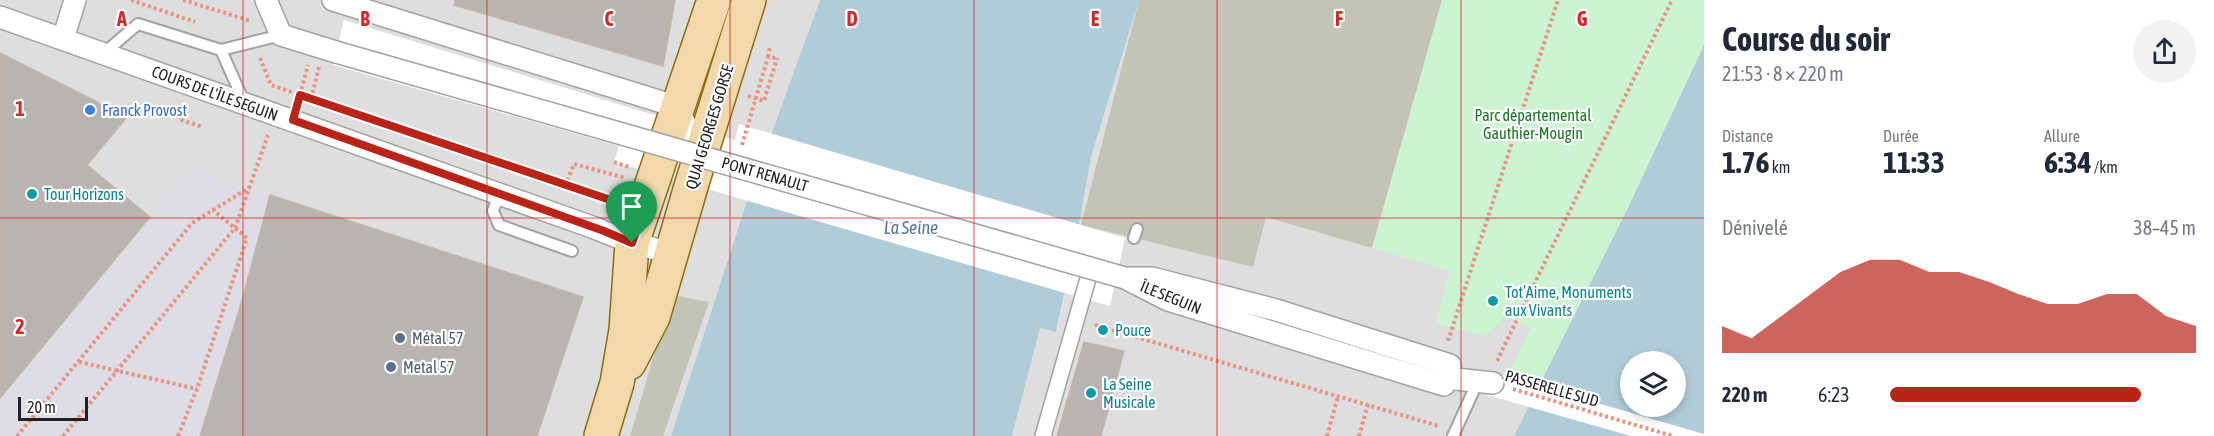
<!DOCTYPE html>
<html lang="fr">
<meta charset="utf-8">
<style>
:root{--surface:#fff;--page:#f2f2f3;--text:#1f2937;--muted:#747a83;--accent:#ba2418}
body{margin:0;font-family:"Asap Condensed",sans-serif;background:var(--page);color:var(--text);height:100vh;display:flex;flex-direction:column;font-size:22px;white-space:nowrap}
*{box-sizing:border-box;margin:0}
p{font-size:20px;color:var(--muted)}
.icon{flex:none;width:33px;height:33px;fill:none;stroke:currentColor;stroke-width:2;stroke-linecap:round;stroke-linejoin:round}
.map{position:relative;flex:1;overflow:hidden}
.details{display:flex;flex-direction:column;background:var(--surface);width:510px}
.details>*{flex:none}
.buttons{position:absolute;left:1620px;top:351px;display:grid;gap:12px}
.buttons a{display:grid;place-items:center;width:66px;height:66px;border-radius:50%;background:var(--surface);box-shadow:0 3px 9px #0003;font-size:30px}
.scale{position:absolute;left:18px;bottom:15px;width:70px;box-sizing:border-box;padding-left:6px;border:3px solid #212121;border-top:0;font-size:16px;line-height:21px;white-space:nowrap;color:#212121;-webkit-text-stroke:4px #fff;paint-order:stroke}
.pin{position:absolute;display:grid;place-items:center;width:51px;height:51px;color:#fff;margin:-62px -26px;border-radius:50% 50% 50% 0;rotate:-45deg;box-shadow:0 0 6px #0007}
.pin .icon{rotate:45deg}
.round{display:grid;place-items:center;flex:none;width:63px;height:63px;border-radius:32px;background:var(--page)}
.summary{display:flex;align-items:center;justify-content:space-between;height:102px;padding:0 18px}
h1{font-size:33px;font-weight:700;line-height:45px}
.figures{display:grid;grid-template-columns:repeat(3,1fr);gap:9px;height:102px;padding:6px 18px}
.figures div{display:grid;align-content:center}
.figures b{font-size:30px;font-weight:700}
.figures small{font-size:16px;font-weight:400}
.figures p{font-size:16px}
.chart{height:168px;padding:12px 18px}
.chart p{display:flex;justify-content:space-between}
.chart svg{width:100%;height:108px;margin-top:6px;fill:var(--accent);opacity:.7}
ul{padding:0 18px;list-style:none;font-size:20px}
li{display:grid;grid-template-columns:96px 72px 1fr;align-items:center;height:45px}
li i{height:15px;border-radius:8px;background:var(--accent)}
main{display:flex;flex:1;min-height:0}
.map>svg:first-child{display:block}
.residential{fill:#dfdede}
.construction{fill:#c3c4b5}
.park{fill:#ccf4d2}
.plaza{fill:#dedde6}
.water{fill:#afccd8;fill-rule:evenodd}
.pier{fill:#fff}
.building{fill:#b9b4af;stroke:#c0b7ad;stroke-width:1.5}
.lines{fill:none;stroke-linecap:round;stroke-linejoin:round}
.service-casing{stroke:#a2a2a2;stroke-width:14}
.pedestrian-casing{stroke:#a2a2a2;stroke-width:18}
.minor-casing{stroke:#a2a2a2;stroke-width:24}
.primary-casing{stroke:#8c6c12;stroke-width:36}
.path{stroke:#ea9280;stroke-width:4;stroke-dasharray:3 3;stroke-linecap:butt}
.service{stroke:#fff;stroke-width:10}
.pedestrian{stroke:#fff;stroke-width:15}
.minor{stroke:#fff;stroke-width:21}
.primary{stroke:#f2d9ac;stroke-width:33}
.minor-bridge-casing{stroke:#a2a2a2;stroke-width:24;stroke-linecap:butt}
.path-bridge{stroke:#ea9280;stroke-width:4;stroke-dasharray:3 3;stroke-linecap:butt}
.minor-bridge{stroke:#fff;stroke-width:21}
.route-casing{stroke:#fff;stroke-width:12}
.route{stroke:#ba2418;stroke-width:8}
.grid{fill:none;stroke:#d62828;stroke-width:1.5;stroke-opacity:0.55}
.shop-dot{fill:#3f7fe0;stroke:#fff;stroke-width:2}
.culture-dot{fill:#0f9aa8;stroke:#fff;stroke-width:2}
.service-dot{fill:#5c6f8a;stroke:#fff;stroke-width:2}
.labels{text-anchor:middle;stroke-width:4.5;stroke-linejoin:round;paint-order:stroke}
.street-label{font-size:16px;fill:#212121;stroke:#fff}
.shop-label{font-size:16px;fill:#366cbe;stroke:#fff;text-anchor:start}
.park-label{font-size:16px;fill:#197527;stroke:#fff}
.culture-label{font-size:16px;fill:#0d838f;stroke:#fff;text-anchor:start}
.service-label{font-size:16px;fill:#4e5e75;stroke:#fff;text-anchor:start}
.water-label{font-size:18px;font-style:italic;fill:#54749f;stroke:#fff}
.grid-label{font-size:20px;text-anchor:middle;font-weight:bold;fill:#d62828;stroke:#fff;stroke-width:4.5;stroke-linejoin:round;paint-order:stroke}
</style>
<main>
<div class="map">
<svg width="1704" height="436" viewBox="0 0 1704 436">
<rect width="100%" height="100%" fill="#f0eee9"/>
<g class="residential">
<polygon points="0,0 820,0 747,201 671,436 0,436"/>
<polygon points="1139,0 1704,0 1704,45 1627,210 1514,436 1012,436 1040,328 1057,332 1078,230 1091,157"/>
</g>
<g class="construction">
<polygon points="1139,0 1442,0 1372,248 1266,217 1253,267 1081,225"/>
<polygon points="672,295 709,302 663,436 630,436"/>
</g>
<polygon class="park" points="1442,0 1704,0 1704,45 1627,210 1541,382 1508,374 1531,328 1506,317 1485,336 1436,323 1450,271 1372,248"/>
<polygon class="plaza" points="190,168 270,195 243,297 200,436 0,436 0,398"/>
<g class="water">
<polygon points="820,0 1139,0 1091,157 1078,230 1056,332 1040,328 1012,436 671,436 747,201"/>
<path d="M 1704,45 L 1704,436 L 1514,436 L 1627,210 ZM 1630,362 L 1676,362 L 1676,406 L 1630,406 Z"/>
</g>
<g class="pier">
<polygon points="344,20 735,140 739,124 1125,238 1110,306 614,162 619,146 333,65"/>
<polygon points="1497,374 1704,434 1704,436 1631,436 1487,395"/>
</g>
<g class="building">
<polygon points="455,0 675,0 663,66 454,5"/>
<polygon points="0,53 127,117 87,165 150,217 0,398"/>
<polygon points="270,195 583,297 537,436 200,436 243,297"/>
<polygon points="1084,342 1124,351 1101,436 1057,436"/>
</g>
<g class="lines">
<g class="service-casing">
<g id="service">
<polyline points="221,50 281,35"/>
<polyline points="104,53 138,24 221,50 244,102"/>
<polyline points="499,194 493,211 499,225 572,251"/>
<polyline points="1134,238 1137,229"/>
<polyline points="1453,436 1478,381"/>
</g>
</g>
<g class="pedestrian-casing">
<polyline id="pedestrian" points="1043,436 1091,268"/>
</g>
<g class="minor-casing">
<g id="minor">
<polyline points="266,0 281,35 336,52"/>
<polyline points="333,0 678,107 693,143 692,163"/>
<polyline points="0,17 592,227 632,243 671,253"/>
<polyline points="63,39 75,0"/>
<polygon points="1125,278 1152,278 1276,310 1450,365 1444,385 1168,300"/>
<polyline points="1446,378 1493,383"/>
</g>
</g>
<g class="primary-casing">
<g id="primary">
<polyline points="629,363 653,317 692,183 749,0"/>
<polyline points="601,436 617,383 626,330 632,243 714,0"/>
</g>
</g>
<g class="path">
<polyline points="131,0 195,22"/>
<polyline points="183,0 251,21"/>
<polyline points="768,57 770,47"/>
<polyline points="260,58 271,85 617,203"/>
<polyline points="300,95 308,65"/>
<polyline points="748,96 764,101 777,58"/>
<polyline points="311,99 319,67"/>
<polyline points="184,105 178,119 203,127"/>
<polyline points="614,162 629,167"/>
<polyline points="565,186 574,164 626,178"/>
<polyline points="235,228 268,135"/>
<polyline points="1095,325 1439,426"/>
<polyline points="1448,341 1558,0"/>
<polyline points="1497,361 1672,0"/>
<polyline points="79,362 197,389"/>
<polyline points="1513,389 1673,436"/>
<polyline points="17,436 192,223 249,188"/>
<polyline points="178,436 197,389 247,238 213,210"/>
<polyline points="1327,436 1338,396"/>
<polyline points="1359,436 1368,404"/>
</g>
<use href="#service" class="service"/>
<use href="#pedestrian" class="pedestrian"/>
<use href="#minor" class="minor"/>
<use href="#primary" class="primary"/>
<g class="minor-bridge-casing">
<polyline id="minor-bridge" points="336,52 1125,278"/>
</g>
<g class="path-bridge">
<polyline points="742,145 768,57 777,58"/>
<polyline points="63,436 235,228"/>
</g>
<use href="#minor-bridge" class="minor-bridge"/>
</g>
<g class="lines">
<g class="route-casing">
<polygon id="route" points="300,95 643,211 632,243 604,231 293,120"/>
</g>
<use href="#route" class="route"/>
</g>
<path class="grid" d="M 243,0 L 243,436M 487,0 L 487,436M 730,0 L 730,436M 974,0 L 974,436M 1217,0 L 1217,436M 1461,0 L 1461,436M 0,218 L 1704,218"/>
<circle class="shop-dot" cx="90" cy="110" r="6"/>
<g class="culture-dot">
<circle cx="32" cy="194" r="6"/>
<circle cx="1493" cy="301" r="6"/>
<circle cx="1103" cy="330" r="6"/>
<circle cx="1091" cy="393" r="6"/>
</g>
<g class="service-dot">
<circle cx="400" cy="338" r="6"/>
<circle cx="391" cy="367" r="6"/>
</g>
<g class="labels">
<g class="street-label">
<text transform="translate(215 93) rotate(20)" y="6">COURS DE L'ÎLE SEGUIN</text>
<text transform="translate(709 127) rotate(-73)" y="6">QUAI GEORGES GORSE</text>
<text transform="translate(765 174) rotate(16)" y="6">PONT RENAULT</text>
<text transform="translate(1171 297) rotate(22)" y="6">ÎLE SEGUIN</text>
<text transform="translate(1552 388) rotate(16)" y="6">PASSERELLE SUD</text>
</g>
<g class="shop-label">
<text x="102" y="116">Franck Provost</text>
</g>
<g class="park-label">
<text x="1533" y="121">Parc départemental<tspan x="1533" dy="18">Gauthier-Mougin</tspan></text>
</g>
<g class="culture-label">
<text x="44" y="200">Tour Horizons</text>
<text x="1505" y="298">Tot’Aime, Monuments<tspan x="1505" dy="18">aux Vivants</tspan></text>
<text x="1115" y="336">Pouce</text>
<text x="1103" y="390">La Seine<tspan x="1103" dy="18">Musicale</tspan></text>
</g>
<g class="service-label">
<text x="412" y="344">Métal 57</text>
<text x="403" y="373">Metal 57</text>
</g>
<g class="water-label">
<text x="911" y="234">La Seine</text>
</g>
</g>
<g class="grid-label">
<text x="122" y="26">A</text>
<text x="365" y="26">B</text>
<text x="609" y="26">C</text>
<text x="852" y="26">D</text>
<text x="1095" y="26">E</text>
<text x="1339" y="26">F</text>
<text x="1582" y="26">G</text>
<text x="20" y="116">1</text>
<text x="20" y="334">2</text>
</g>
</svg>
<div class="buttons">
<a><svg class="icon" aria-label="layers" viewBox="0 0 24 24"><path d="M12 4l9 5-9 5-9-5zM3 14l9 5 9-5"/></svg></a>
</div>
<div class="scale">20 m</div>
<div class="pin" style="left:632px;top:243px;background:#1e9e55"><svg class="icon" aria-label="arrive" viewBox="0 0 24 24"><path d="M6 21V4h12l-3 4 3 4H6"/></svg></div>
</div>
<section class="details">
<div class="summary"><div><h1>Course du soir</h1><p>21:53 · 8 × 220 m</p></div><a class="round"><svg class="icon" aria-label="share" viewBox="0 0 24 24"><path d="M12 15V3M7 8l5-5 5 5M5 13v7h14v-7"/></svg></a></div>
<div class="figures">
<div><p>Distance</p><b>1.76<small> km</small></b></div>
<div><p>Durée</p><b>11:33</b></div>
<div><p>Allure</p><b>6:34<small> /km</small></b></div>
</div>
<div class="chart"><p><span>Dénivelé</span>38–45 m</p>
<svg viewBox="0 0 160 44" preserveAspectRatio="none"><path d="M0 44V33L10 38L20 29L30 20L40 11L50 6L60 6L70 11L80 11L90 15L100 20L110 24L120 24L130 20L140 20L150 29L160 33V44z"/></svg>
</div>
<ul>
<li><b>220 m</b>6:23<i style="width:82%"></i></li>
</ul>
</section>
</main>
